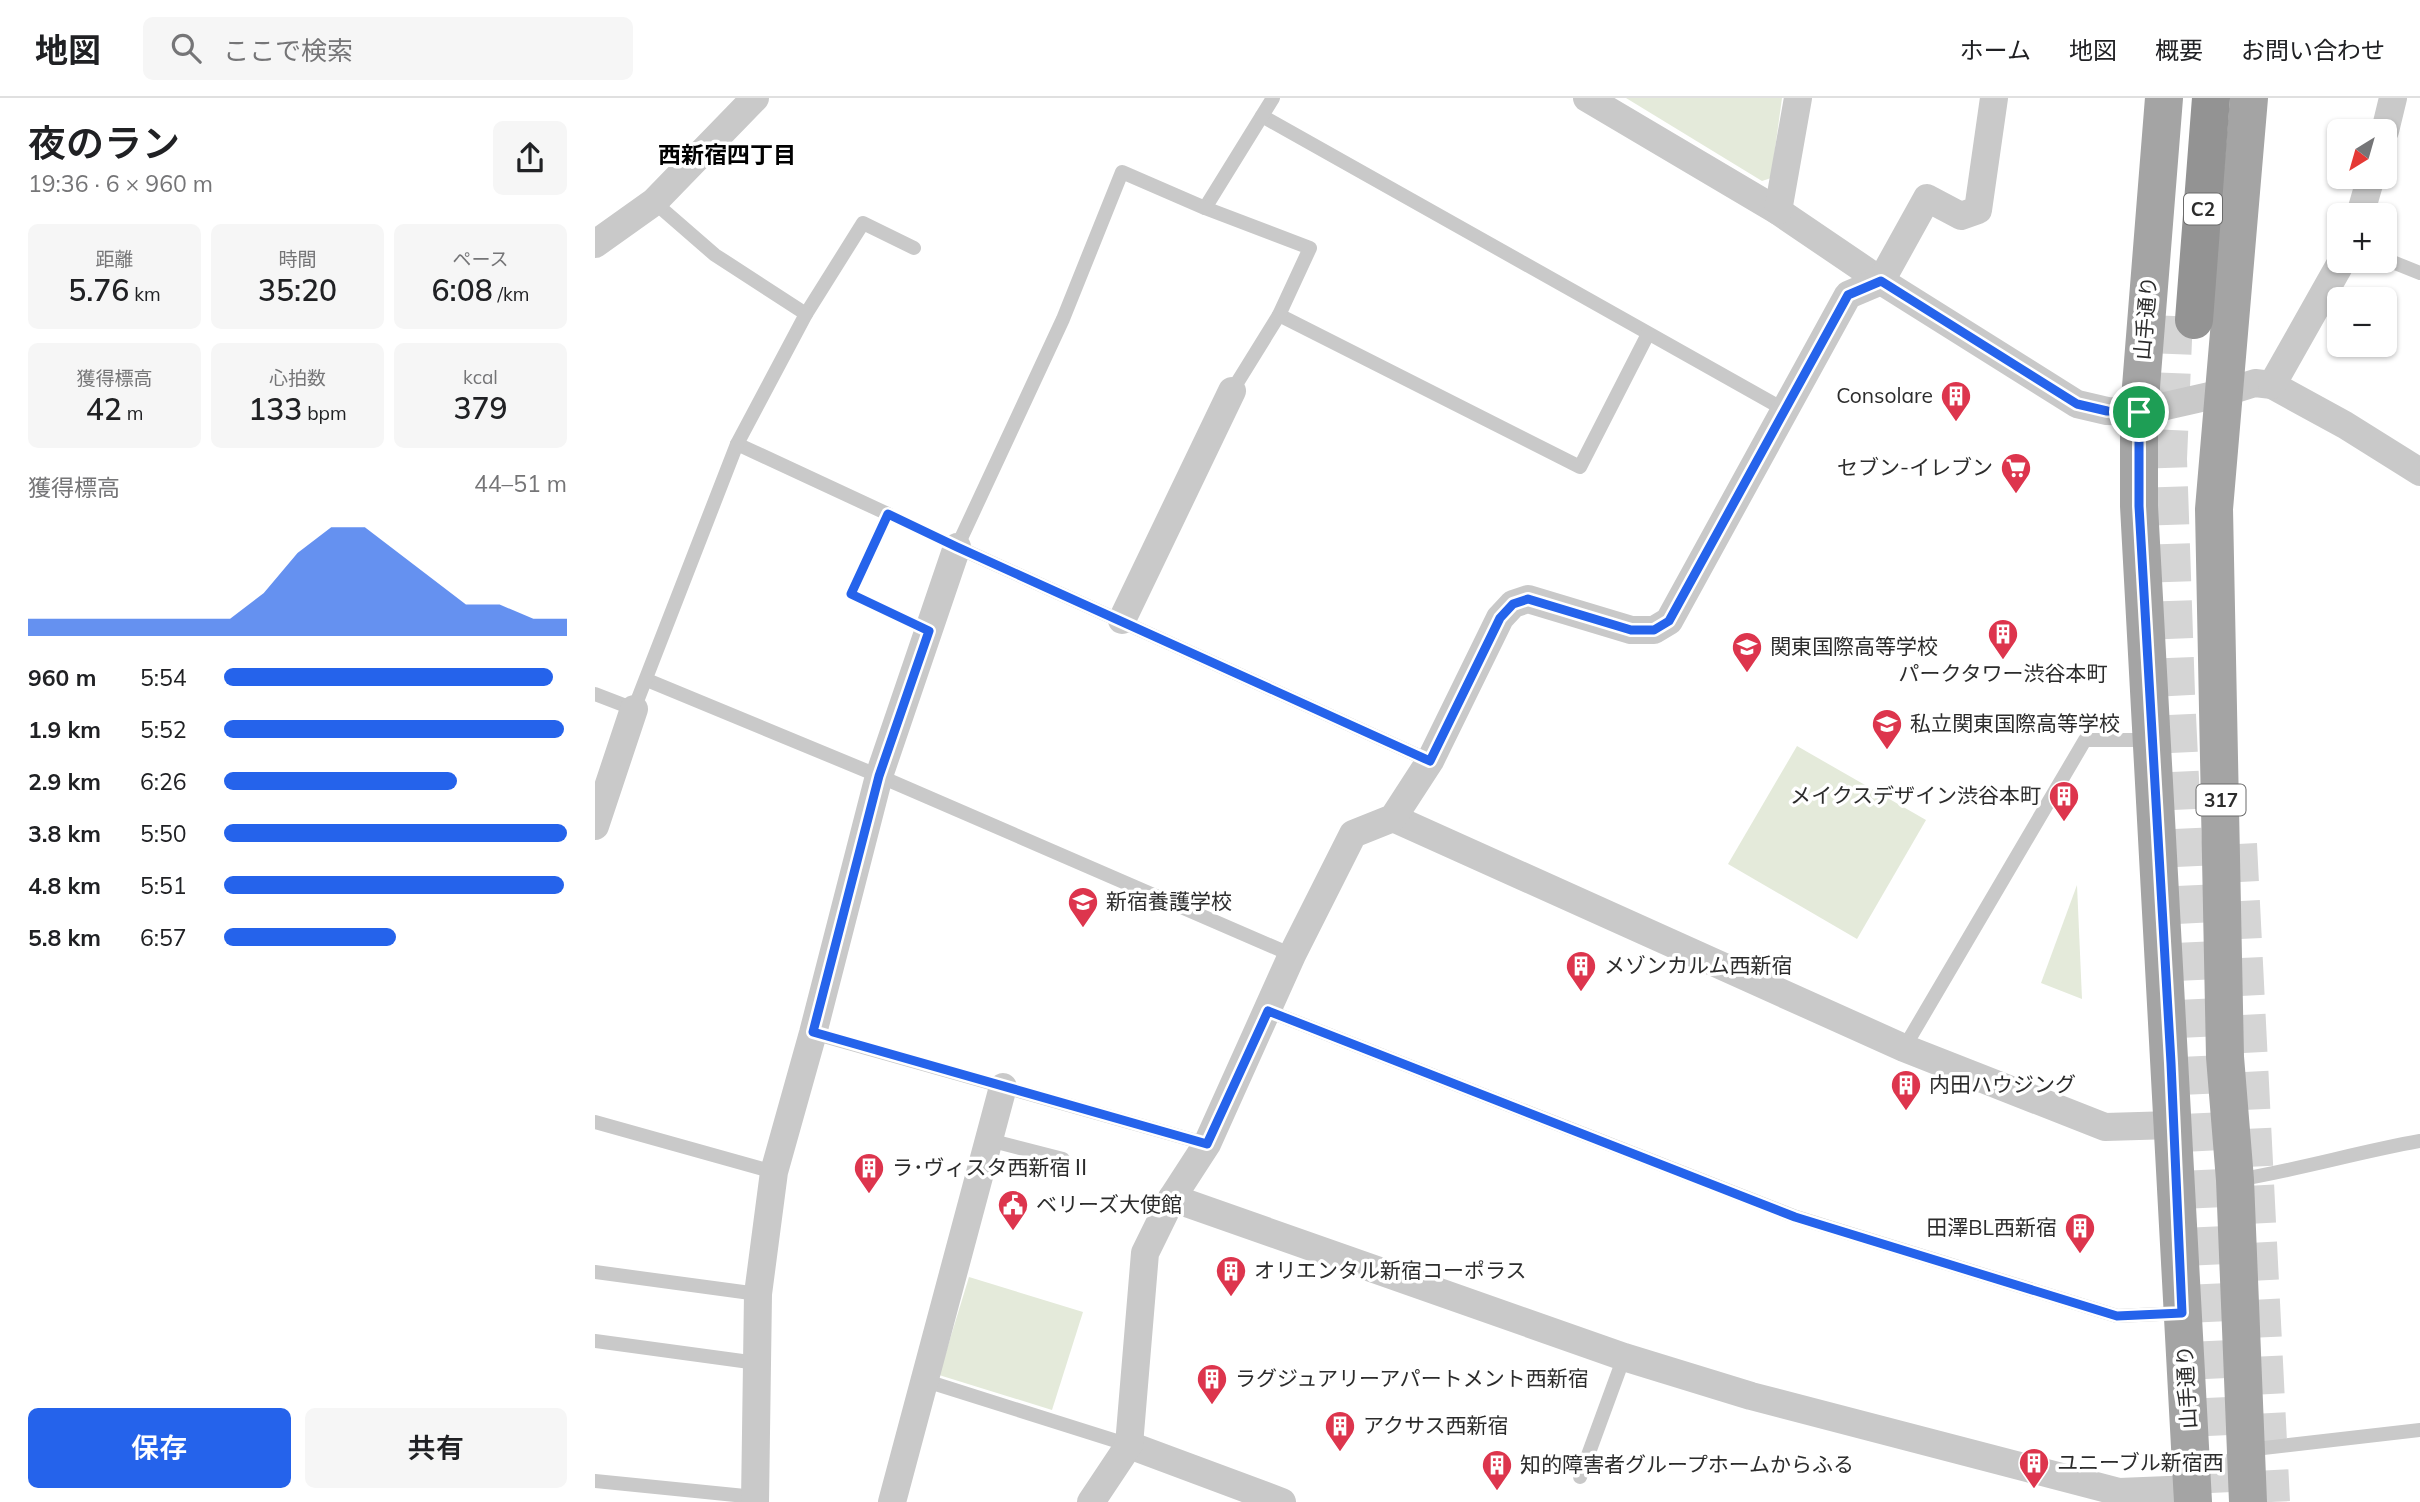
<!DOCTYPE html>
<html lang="ja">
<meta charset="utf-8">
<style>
:root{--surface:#fff;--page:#f6f6f6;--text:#202124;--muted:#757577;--line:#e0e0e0;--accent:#2563eb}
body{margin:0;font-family:Mulish,"Noto Sans JP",sans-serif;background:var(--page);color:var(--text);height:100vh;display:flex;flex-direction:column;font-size:26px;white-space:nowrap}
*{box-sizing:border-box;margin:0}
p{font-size:23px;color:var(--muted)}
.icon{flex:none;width:38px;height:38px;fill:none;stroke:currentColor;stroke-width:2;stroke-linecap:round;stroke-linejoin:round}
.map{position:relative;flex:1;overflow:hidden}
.sheet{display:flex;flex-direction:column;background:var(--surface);width:595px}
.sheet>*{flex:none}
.needle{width:46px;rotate:217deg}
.fabs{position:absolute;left:1732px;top:21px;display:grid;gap:14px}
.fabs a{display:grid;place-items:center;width:70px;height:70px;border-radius:10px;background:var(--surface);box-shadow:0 2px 5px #0004;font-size:35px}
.pin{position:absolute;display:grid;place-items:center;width:60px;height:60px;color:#fff;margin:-30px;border:4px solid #fff;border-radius:50%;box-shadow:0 2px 7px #0007}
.round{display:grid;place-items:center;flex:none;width:74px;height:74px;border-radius:10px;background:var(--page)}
.overview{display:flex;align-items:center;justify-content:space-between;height:119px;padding:0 28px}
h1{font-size:38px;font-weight:600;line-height:52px}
.figures{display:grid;grid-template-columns:repeat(3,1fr);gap:10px;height:119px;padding:7px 28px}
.figures div{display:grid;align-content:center;border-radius:10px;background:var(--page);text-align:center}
.figures b{font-size:30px;font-weight:600}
.figures small{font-size:19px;font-weight:400}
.figures p{font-size:19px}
.chart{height:196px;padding:14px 28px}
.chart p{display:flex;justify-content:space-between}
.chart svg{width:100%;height:126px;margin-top:7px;fill:var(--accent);opacity:.7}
.action{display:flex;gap:14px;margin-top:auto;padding:14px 28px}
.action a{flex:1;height:80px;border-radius:10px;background:var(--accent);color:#fff;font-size:28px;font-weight:600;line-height:80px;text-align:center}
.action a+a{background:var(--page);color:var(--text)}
ul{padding:0 28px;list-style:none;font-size:23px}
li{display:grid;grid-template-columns:112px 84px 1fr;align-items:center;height:52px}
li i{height:18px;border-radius:9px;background:var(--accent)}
header{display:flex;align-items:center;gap:42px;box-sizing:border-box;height:98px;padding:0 35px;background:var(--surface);border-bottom:2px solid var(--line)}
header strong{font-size:33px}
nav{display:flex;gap:38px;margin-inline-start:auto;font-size:24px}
.search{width:490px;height:63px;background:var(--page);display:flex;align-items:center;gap:18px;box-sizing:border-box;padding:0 24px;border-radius:10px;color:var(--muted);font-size:26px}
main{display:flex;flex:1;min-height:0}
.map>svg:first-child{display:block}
.green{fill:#e4eada}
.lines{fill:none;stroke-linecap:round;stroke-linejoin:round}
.highway-tunnel{stroke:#d5d5d5;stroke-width:38;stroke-dasharray:38 19;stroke-linecap:butt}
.path{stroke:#c9c9c9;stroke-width:4.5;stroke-dasharray:3.5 3.5;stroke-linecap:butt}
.lane{stroke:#c9c9c9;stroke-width:14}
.street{stroke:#c9c9c9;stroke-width:28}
.primary{stroke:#a4a4a4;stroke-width:38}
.highway{stroke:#939393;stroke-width:38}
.route-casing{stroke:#fff;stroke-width:14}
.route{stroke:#2563eb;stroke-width:9}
.labels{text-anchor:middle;stroke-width:7;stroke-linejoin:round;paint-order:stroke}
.shield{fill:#fff;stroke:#6b6b6b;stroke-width:2}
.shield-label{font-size:19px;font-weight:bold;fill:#2c2c2c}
.street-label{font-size:21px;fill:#2c2c2c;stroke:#fff}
.poi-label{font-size:21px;fill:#2c2c2c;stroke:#fff;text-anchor:start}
.neighbourhood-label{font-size:23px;font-weight:bold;fill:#000;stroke:#fff}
</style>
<header>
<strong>地図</strong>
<div class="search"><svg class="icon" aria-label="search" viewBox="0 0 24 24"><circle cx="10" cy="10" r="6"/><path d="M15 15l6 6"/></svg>ここで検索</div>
<nav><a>ホーム</a><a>地図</a><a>概要</a><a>お問い合わせ</a></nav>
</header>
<main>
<section class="sheet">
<div class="overview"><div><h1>夜のラン</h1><p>19:36 · 6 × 960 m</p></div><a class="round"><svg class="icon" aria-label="share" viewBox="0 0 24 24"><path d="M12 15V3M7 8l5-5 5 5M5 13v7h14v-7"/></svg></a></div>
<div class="figures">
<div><p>距離</p><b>5.76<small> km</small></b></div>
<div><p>時間</p><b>35:20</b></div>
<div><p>ペース</p><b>6:08<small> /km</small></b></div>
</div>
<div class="figures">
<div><p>獲得標高</p><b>42<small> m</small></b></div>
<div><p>心拍数</p><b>133<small> bpm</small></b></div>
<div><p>kcal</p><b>379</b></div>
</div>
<div class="chart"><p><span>獲得標高</span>44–51 m</p>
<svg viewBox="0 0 160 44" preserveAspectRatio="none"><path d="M0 44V38L10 38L20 38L30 38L40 38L50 38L60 38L70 29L80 15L90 6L100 6L110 15L120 24L130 33L140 33L150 38L160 38V44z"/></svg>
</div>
<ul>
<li><b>960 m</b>5:54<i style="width:96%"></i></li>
<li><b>1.9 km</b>5:52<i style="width:99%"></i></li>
<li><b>2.9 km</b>6:26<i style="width:68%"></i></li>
<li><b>3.8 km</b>5:50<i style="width:100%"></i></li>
<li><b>4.8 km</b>5:51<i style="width:99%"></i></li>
<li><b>5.8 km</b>6:57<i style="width:50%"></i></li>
</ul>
<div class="action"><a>保存</a><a>共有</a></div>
</section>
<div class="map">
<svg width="1825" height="1404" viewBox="0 0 1825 1404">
<rect width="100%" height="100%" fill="#fff"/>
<g class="green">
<polygon points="1031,0 1187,0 1176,80 1167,83"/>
<polygon points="1202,648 1331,722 1262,841 1133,766"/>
<polygon points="1482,787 1487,901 1446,885"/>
<polygon points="374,1179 488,1214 457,1312 344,1277"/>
</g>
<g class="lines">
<g class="highway-tunnel">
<polyline points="1579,218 1573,361 1581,596 1619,1404"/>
<polyline points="1643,746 1676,1404"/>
</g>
<g class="path">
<polyline points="313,425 337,437"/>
<polyline points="284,435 256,496 308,521"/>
</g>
<g class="lane">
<polyline points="667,18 1190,312"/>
<polyline points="610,110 678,0"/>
<polyline points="1790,161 1825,175"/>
<polyline points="211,216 268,125 319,150"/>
<polyline points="684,217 985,369 1053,236"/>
<polyline points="637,293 684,217 715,150 610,110 527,74 468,221 362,449 835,663"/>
<polyline points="142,346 293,416"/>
<polyline points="52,582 284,678 697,857"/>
<polyline points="0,596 39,611 142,346 211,216 120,157 59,104"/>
<polyline points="673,913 1201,1119 1522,1218 1586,1215"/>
<polyline points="218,935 612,1046"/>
<polyline points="1309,950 1490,642 1555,642"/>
<polyline points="0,1024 179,1074"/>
<polyline points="394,1042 468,1061"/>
<path d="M 1641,1082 C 1703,1072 1763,1054 1825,1043"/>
<polyline points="0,1174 163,1196"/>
<polyline points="0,1243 162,1265"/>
<polyline points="328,1282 534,1347"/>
<polyline points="1651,1352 1825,1332"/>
<polyline points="985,1379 1029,1259"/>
<polyline points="0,1383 160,1399"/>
</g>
<g class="street">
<polyline points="992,0 1183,113 1286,183 1482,306 1512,313 1544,314 1628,295 1660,285 1677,287 1750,327 1825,374"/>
<polyline points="1790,33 1798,0"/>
<polyline points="1183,113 1203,0"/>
<polyline points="1765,117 1776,79"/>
<polyline points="0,146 59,104 160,0"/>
<polyline points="1677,287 1747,163"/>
<polyline points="527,522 637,293"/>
<polyline points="798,720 1309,950 1510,1029 1578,1027"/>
<polyline points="0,728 39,611"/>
<polyline points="577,1100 1029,1259 1156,1298 1524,1394 1598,1391"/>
<polyline points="534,1347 687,1404"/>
<polyline points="160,1404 163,1196 179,1074 218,935 284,678 362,449"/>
<polyline points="297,1404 408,989"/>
<polyline points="496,1404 534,1347 550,1155 577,1100 612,1046 697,857 758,736 798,720 835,663 905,520 918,506 933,501 1036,532 1059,532 1074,523 1253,197 1286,183 1332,100 1366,118 1383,112 1399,0"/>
</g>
<g class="primary">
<polyline points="1569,0 1544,314 1544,408 1598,1404"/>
<polyline points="1653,1404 1640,1082 1630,959 1619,411 1654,0"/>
</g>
<polyline class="highway" points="1599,222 1616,0"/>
</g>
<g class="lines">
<g class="route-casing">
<polygon id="route" points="1286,183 1482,306 1512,313 1544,314 1544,408 1576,965 1587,1215 1522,1218 1200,1119 673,913 612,1046 218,934 284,678 334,533 256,496 293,416 362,449 835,663 905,520 918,506 933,501 1036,532 1059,532 1074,523 1253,197"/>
</g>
<use href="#route" class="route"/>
</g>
<defs>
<g id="building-pin" transform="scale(1.575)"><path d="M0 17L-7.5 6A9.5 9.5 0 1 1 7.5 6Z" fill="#dd354d" stroke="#fff"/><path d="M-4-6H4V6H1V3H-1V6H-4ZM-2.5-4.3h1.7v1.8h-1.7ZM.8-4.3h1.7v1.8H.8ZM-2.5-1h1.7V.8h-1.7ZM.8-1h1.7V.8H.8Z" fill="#fff"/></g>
<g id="supermarket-pin" transform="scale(1.575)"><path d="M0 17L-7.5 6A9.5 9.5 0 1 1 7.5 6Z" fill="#dd354d" stroke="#fff"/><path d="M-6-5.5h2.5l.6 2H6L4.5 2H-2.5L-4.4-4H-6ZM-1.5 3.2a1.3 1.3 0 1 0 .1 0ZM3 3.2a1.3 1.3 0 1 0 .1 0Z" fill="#fff"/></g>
<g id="school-pin" transform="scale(1.575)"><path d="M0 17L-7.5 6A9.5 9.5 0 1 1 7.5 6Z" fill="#dd354d" stroke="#fff"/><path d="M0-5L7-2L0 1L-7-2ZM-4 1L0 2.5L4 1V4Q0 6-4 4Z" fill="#fff"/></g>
<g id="civic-pin" transform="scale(1.575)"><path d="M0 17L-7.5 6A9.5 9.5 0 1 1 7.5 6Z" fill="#dd354d" stroke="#fff"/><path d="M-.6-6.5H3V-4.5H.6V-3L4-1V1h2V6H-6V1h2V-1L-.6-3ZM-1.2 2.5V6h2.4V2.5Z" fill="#fff"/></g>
</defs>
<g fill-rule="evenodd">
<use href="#building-pin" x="1361" y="298"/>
<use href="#supermarket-pin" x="1421" y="370"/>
<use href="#building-pin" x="1408" y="536"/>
<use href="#school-pin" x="1152" y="549"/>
<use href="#school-pin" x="1292" y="626"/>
<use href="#building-pin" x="1469" y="698"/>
<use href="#school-pin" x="488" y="804"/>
<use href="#building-pin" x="986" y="868"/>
<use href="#building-pin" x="1311" y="987"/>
<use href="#building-pin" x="274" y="1070"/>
<use href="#civic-pin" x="418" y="1107"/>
<use href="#building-pin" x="1485" y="1130"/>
<use href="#building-pin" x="636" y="1173"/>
<use href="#building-pin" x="617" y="1281"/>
<use href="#building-pin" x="745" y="1328"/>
<use href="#building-pin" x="1439" y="1365"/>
<use href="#building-pin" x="902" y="1367"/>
</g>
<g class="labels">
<g class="shield">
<rect x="1589" y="95.5" width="38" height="31" rx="5"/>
<rect x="1601.5" y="686.5" width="49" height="31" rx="5"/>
</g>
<g class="shield-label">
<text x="1608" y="118">C2</text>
<text x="1626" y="709">317</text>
</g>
<g class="street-label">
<text transform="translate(1551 220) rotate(-85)" y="7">山手通り</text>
<text transform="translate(1592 1289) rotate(-93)" y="7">山手通り</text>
</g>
<g class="poi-label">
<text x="1338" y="305" text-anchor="end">Consolare</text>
<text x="1398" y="377" text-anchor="end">セブン-イレブン</text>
<text x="1175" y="556">関東国際高等学校</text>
<text x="1408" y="583" text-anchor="middle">パークタワー渋谷本町</text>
<text x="1315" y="633">私立関東国際高等学校</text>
<text x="1446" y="705" text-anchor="end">メイクスデザイン渋谷本町</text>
<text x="511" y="811">新宿養護学校</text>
<text x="1009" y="875">メゾンカルム西新宿</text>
<text x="1334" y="994">内田ハウジング</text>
<text x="297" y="1077">ラ･ヴィスタ西新宿Ⅱ</text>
<text x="441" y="1114">ベリーズ大使館</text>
<text x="1462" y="1137" text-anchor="end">田澤BL西新宿</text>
<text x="659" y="1180">オリエンタル新宿コーポラス</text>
<text x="640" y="1288">ラグジュアリーアパートメント西新宿</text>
<text x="768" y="1335">アクサス西新宿</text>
<text x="1462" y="1372">ユニーブル新宿西</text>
<text x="925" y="1374">知的障害者グループホームからふる</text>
</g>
<g class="neighbourhood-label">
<text x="132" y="65">西新宿四丁目</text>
</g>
</g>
</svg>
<div class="fabs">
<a><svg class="needle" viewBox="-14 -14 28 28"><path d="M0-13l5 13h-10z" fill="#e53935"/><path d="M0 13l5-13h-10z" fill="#757577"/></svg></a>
<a>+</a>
<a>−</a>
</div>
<div class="pin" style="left:1544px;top:314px;background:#1e9e55"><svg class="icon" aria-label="arrive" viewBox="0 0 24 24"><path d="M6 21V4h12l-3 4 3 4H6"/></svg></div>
</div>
</main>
